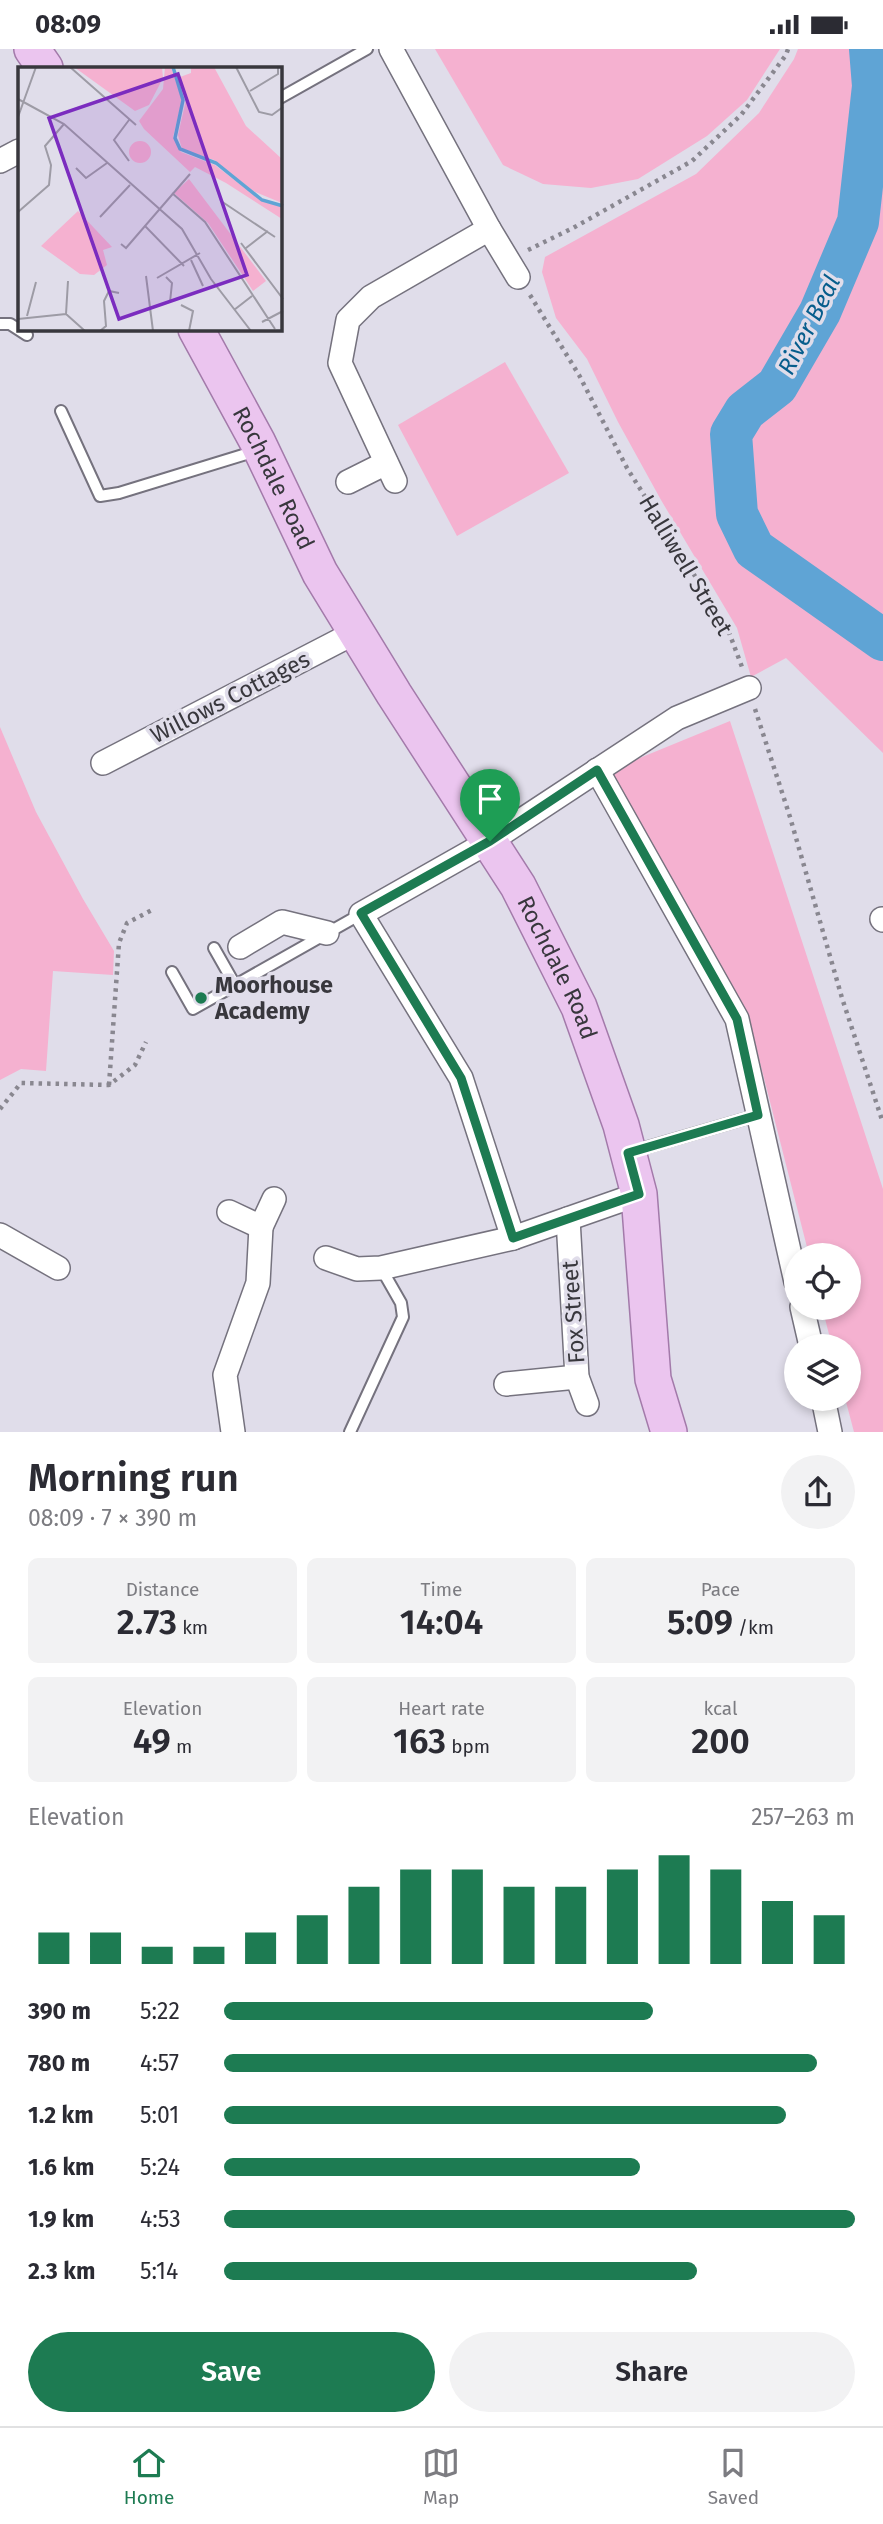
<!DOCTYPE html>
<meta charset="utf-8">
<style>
:root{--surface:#fff;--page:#f2f2f3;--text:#2b2b33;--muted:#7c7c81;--line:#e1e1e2;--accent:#1d7b52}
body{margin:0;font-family:"Fira Sans",sans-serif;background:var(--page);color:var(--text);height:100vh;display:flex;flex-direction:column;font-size:26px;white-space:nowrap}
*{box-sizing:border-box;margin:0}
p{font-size:23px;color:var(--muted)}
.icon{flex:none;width:38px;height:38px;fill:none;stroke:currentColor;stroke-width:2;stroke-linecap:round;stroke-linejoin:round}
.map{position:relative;height:1383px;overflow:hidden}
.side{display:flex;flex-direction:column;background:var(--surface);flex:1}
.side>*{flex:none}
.buttons{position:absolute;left:784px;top:1194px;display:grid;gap:14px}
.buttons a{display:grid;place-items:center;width:77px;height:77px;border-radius:50%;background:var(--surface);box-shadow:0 4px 10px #0003;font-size:35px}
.pin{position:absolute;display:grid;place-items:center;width:60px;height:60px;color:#fff;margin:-72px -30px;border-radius:50% 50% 50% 0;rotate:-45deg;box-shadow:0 0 7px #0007}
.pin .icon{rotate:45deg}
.round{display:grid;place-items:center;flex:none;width:74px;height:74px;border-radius:37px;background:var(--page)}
.overview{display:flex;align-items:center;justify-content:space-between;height:119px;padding:0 28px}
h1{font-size:38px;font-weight:600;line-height:52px}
.figures{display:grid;grid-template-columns:repeat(3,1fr);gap:10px;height:119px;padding:7px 28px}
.figures div{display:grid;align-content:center;border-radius:10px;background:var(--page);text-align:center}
.figures b{font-size:35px;font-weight:600}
.figures small{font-size:19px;font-weight:400}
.figures p{font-size:19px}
.chart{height:196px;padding:14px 28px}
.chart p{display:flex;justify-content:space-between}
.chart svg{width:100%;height:126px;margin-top:7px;stroke:var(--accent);stroke-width:6}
.cta{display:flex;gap:14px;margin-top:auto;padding:14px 28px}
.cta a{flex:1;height:80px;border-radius:42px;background:var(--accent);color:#fff;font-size:28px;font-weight:600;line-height:80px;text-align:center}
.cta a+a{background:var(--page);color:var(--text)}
ul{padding:0 28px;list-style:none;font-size:23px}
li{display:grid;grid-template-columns:112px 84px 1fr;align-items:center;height:52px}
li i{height:18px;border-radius:9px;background:var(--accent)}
.status{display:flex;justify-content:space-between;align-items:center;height:49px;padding:0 35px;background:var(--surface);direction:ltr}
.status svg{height:19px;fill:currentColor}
.tab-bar{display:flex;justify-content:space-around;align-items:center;height:98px;border-top:2px solid var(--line);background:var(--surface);font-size:19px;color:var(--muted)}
.tab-bar a{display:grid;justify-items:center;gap:4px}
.tab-bar .selected{color:var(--accent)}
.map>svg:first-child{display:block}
.green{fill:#f5b1d0}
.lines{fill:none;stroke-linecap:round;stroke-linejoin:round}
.river{stroke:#5fa4d5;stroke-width:42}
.service-casing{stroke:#75727e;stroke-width:14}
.minor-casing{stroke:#75727e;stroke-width:26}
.primary-casing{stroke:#a37aaa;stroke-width:38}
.path{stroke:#898790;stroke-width:4.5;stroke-dasharray:3.5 5;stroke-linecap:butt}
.service{stroke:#fff;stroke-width:10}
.minor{stroke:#fff;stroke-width:23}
.primary{stroke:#ebc5ef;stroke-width:35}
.route-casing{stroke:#fff;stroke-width:14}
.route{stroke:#1d7b52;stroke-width:9}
.poi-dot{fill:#1d7b52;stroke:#e0ddea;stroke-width:2.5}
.labels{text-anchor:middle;stroke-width:7;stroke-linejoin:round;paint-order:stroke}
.street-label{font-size:23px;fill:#38373d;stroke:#e0ddea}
.poi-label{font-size:23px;font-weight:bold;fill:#38373d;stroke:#e0ddea;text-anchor:start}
.water-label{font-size:24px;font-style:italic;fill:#065d8c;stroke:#e0ddea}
.inset-river{fill:none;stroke:#5fa4d5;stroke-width:3.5}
.inset-road{fill:none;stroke:#9d9ba5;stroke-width:2}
.view{fill:#7b2cbf;fill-opacity:0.15;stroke:#7b2cbf;stroke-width:3.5}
.inset-edge{fill:none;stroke:#38373d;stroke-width:3.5}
</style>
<div class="status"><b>08:09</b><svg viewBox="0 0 49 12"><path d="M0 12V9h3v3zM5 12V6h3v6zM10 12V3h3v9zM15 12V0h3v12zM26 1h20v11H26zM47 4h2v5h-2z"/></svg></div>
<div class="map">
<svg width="883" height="1383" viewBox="0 0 883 1383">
<rect width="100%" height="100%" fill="#e0ddea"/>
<g class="green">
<polygon points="435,0 780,0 747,51 707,87 638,130 591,139 543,135 503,116"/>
<polygon points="798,0 862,0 865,32 853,170 805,277 768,334 735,352 718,376 716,420 735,488 752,508 883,605 883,704 786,609 751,628 737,579 661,451 618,373 587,310 556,269 542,223 545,208 696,125 759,64 794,10"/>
<polygon points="883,71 883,577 774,499 750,471 742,429 743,398 753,374 785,346 795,331 858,217 874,179 877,116"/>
<polygon points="505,313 569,424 457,487 398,376"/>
<polygon points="730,672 883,1140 883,1383 854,1383 845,1349 849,1349 849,1297 832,1297 822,1258 849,1258 849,1206 809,1206 752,982 608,722"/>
<polygon points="0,678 36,763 83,850 114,902 113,926 53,922 46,1022 21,1020 0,1031"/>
</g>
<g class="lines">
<polyline class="river" points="870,0 873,37 858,173 820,263 777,337 745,362 731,385 737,465 754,500 883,591"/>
<g class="service-casing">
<g id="service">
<polyline points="280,49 367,0"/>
<polyline points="0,275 10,275 27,286"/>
<polyline points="61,362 100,447 119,444 256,402"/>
<polyline points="214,899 235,936"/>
<polyline points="172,923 193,960 361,865"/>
<polyline points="634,1102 758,1066"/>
<polyline points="350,1383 403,1268 401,1254 381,1219"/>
</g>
</g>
<g class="minor-casing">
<g id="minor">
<polyline points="391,0 489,180 518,228"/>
<polyline points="0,112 19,102"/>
<polyline points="395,432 340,314 348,271 371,248 489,180"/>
<polyline points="348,433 386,414"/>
<polyline points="103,714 356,583"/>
<polyline points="597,721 737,970 796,1233"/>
<polyline points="882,870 883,871"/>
<polyline points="240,898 282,873 327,884"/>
<polyline points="229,1163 261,1178 274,1150"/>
<polyline points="568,1170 577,1328 587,1355"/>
<polyline points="0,1186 58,1219"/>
<polyline points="513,1189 461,1029 361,865 490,792 677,669 749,639"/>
<polyline points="326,1209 357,1220 381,1219 513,1189 639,1145"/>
<polyline points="802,1258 811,1297"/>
<polyline points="506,1335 577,1328"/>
<polyline points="823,1349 830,1383"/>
<polyline points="233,1383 225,1326 258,1234 261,1178"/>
</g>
</g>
<g class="primary-casing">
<g id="primary">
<polyline points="32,0 45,19"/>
<path id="s1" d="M 196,280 L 257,392 L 320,524 L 394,645 L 518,837 L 579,958 L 621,1076 L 639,1145 L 653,1330 L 669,1383"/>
</g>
</g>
<g class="path">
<polyline points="528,201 573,179 692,112 741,66 786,6 788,0"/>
<polyline points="530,246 579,326 627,419 727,578 742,618"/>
<polyline points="755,660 790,768 842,949 883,1074"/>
<polyline points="109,1036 119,894 127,874 152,861"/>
<polyline points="0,1060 21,1034 109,1036 135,1016 146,993"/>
</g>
<use href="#service" class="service"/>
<use href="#minor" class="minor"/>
<use href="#primary" class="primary"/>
</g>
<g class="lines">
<g class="route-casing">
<polygon id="route" points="597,721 737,970 758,1066 628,1104 639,1145 513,1189 461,1029 361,864 490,792"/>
</g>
<use href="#route" class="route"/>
</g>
<circle class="poi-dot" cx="201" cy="949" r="7"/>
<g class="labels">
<g class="street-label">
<text dy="8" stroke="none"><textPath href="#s1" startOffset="168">Rochdale Road</textPath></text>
<text transform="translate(686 516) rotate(59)" y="8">Halliwell Street</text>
<text transform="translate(230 648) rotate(-27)" y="8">Willows Cottages</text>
<text dy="8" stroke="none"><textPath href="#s1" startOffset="735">Rochdale Road</textPath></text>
<text transform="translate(573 1263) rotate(-94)" y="8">Fox Street</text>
</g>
<g class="poi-label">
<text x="215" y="944">Moorhouse<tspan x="215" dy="26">Academy</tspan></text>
</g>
<g class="water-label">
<text transform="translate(809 276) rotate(-63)" y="8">River Beal</text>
</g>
</g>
<g transform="translate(18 18)">
<rect width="264" height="264" fill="#e0ddea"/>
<path d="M 56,0 L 144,0 L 145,11 L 131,38 L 117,44 ZM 147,0 L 153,0 L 164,33 L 155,70 L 163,85 L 197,98 L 244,134 L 264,140 L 264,152 L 208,116 L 177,100 L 172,105 L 126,62 L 121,54 L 145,22 ZM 173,0 L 196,0 L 228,59 L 264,92 L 264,136 L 235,124 L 196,93 L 164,82 L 160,68 L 168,33 L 162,10 L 173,6 ZM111 85a11 11 0 1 1 22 0a11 11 0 1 1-22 0ZM 171,112 L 248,214 L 235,224 L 190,156 L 156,126 ZM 60,144 L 94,180 L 85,183 L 89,198 L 76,208 L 62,207 L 23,179 Z" fill="#f5b1d0"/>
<path class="inset-river" d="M 155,0 L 165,33 L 157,71 L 162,82 L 198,96 L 244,133 L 265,139"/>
<path class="inset-road" d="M 52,0 L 118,58M 218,0 L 241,45 L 254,48 L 265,40M 232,24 L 260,7 L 260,0M 0,32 L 46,57 L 164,162 L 193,212 L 233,264M 0,50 L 18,0M 111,94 L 96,73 L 111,53M 58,101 L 68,111 L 89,96M 154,126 L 187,155 L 257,262M 203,134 L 257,170M 0,145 L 31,118 L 33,98 L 27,79 L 46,57M 82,150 L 112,118M 223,176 L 265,232M 103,177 L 108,181 L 127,159M 228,181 L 250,164M 173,193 L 185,219M 166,199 L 127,159 L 172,107M 128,209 L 135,264M 148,210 L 154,216 L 152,235M 139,211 L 182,186M 163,238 L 175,244 L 171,264M 216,243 L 234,229M 48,247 L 50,214M 48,247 L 67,264M 9,249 L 18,215M 0,252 L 48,247M 244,255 L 265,244M 82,264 L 88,259 L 86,234 L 91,224 L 101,226"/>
<path class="view" d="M 160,7 L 229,208 L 101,252 L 31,51 Z"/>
<rect width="264" height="264" class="inset-edge"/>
</g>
</svg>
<div class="buttons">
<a><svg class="icon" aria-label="locate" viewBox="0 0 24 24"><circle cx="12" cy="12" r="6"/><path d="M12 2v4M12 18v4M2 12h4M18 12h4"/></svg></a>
<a><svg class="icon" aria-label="layers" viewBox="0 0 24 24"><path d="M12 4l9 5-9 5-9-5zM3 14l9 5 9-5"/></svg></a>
</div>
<div class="pin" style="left:490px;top:792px;background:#1e9e55"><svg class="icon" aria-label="arrive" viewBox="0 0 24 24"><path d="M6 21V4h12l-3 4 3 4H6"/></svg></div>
</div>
<section class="side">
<div class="overview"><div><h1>Morning run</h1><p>08:09 · 7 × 390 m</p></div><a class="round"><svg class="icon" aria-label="share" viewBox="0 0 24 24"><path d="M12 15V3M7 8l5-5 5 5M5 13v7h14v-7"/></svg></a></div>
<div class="figures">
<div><p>Distance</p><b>2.73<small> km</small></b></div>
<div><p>Time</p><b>14:04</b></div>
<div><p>Pace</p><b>5:09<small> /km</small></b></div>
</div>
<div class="figures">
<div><p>Elevation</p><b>49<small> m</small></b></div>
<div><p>Heart rate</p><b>163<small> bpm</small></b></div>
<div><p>kcal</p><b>200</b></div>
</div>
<div class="chart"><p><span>Elevation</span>257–263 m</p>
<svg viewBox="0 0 160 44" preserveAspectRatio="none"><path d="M5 44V33M15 44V33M25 44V38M35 44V38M45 44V33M55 44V27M65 44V17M75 44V11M85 44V11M95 44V17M105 44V17M115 44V11M125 44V6M135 44V11M145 44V22M155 44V27"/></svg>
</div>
<ul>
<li><b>390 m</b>5:22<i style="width:68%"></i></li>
<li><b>780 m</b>4:57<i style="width:94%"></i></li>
<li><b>1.2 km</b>5:01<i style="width:89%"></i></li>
<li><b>1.6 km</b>5:24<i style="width:66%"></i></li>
<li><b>1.9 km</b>4:53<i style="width:100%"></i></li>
<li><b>2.3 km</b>5:14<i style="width:75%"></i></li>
</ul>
<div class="cta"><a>Save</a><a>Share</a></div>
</section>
<nav class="tab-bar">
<a class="selected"><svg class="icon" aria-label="home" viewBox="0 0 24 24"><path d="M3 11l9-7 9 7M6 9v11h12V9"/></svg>Home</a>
<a><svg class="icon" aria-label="map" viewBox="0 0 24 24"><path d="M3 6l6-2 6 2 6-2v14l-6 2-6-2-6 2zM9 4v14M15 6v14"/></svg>Map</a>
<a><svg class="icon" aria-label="saved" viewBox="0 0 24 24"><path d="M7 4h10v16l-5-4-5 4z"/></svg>Saved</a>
</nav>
